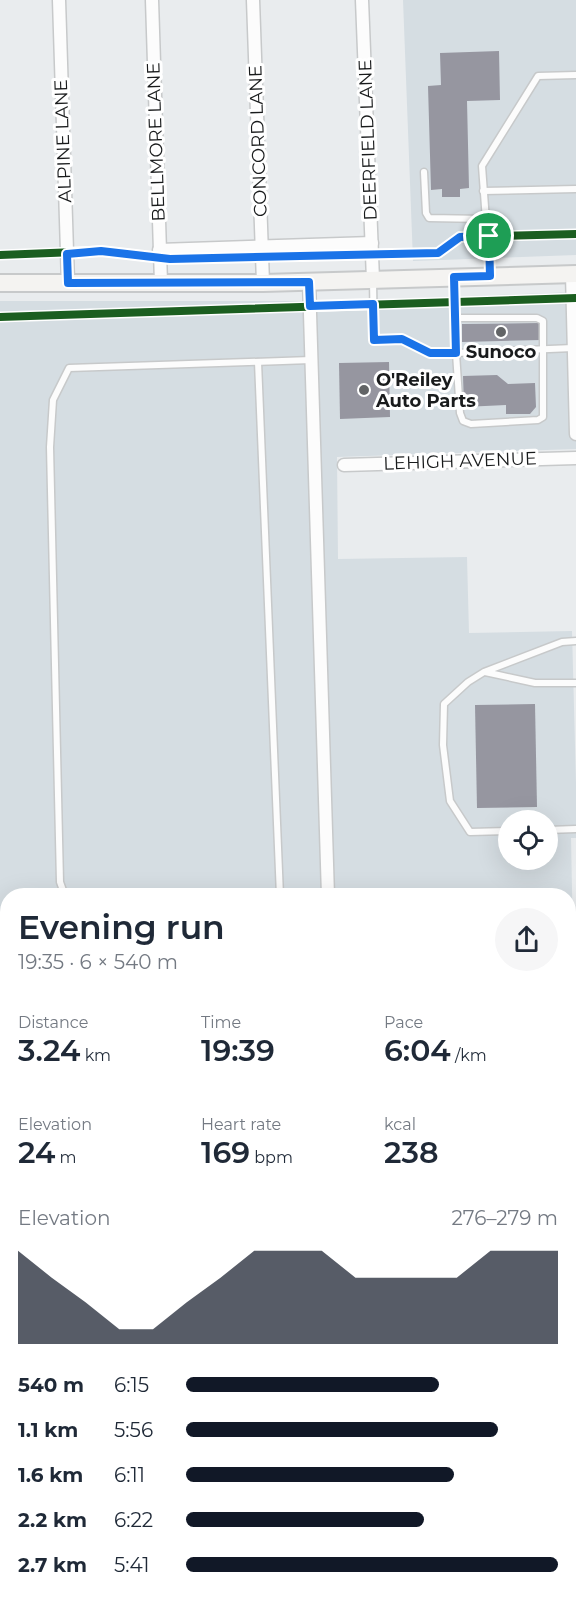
<!DOCTYPE html>
<meta charset="utf-8">
<style>
:root{--surface:#fff;--page:#f6f6f7;--text:#1f2937;--muted:#747a83;--accent:#111827}
body{margin:0;font-family:Montserrat,sans-serif;background:var(--page);color:var(--text);height:100vh;display:flex;flex-direction:column;font-size:22px;white-space:nowrap}
*{box-sizing:border-box;margin:0}
p{font-size:20px;color:var(--muted)}
.icon{flex:none;width:33px;height:33px;fill:none;stroke:currentColor;stroke-width:2;stroke-linecap:round;stroke-linejoin:round}
.map{position:relative;flex:1;overflow:hidden}
.side{position:absolute;left:0px;top:888px;width:576px;height:712px;display:flex;flex-direction:column;background:var(--surface);border-radius:24px 24px 0 0;box-shadow:0 6px 24px #0002}
.side>*{flex:none}
.controls{position:absolute;left:498px;top:810px;display:grid;gap:12px}
.controls a{display:grid;place-items:center;width:60px;height:60px;border-radius:50%;background:var(--surface);box-shadow:0 6px 24px #0002;font-size:30px}
.pin{position:absolute;display:grid;place-items:center;width:51px;height:51px;color:#fff;margin:-26px;border:3px solid #fff;border-radius:50%;box-shadow:0 2px 6px #0007}
.round{display:grid;place-items:center;flex:none;width:63px;height:63px;border-radius:32px;background:var(--page)}
.headline{display:flex;align-items:center;justify-content:space-between;height:102px;padding:0 18px}
h1{font-size:33px;font-weight:600;line-height:45px}
.stats{display:grid;grid-template-columns:repeat(3,1fr);gap:9px;height:102px;padding:6px 18px}
.stats div{display:grid;align-content:center}
.stats b{font-size:30px;font-weight:600}
.stats small{font-size:16px;font-weight:400}
.stats p{font-size:16px}
.chart{height:168px;padding:12px 18px}
.chart p{display:flex;justify-content:space-between}
.chart svg{width:100%;height:108px;margin-top:6px;fill:var(--accent);opacity:.7}
ul{padding:0 18px;list-style:none;font-size:20px}
li{display:grid;grid-template-columns:96px 72px 1fr;align-items:center;height:45px}
li i{height:15px;border-radius:8px;background:var(--accent)}
.map>svg:first-child{display:block}
.built{fill:#d5dde2;fill-rule:evenodd}
.building{fill:#9696a0}
.lines{fill:none;stroke-linecap:round;stroke-linejoin:round}
.lane-casing{stroke:#c7c9ca;stroke-width:9}
.street-casing{stroke:#c7c9ca;stroke-width:15}
.secondary-casing{stroke:#c7c9ca;stroke-width:20}
.lane{stroke:#fcfcfc;stroke-width:6}
.street{stroke:#fcfcfc;stroke-width:12}
.secondary{stroke:#f4f3f1;stroke-width:16}
.cycleway-casing{stroke:#fff;stroke-width:11}
.cycleway{stroke:#1b5e20;stroke-width:8}
.route-casing{stroke:#fff;stroke-width:12}
.route{stroke:#1a73e8;stroke-width:8}
.poi-dot{fill:#626466;stroke:#fff;stroke-width:2}
.labels{text-anchor:middle;stroke-width:6;stroke-linejoin:round;paint-order:stroke}
.street-label{font-size:18px;fill:#191b1c;stroke:#fff}
.poi-label{font-size:18px;font-weight:bold;fill:#191b1c;stroke:#fff}
</style>
<div class="map">
<svg width="576" height="1600" viewBox="0 0 576 1600">
<rect width="100%" height="100%" fill="#e9ecee"/>
<g class="built">
<polygon points="403,0 576,0 576,255 413,261"/>
<path d="M 576,292 L 576,449 L 337,457 L 338,559 L 467,557 L 469,633 L 572,631 L 576,783 L 576,838 L 571,838 L 573,939 L 576,939 L 576,1600 L 0,1600 L 0,301 L 335,301 ZM 508,820 L 548,820 L 548,860 L 508,860 ZM 8,896 L 568,896 L 568,1593 L 8,1593 Z"/>
</g>
<g class="building">
<polygon points="499,51 500,100 467,101 469,188 460,189 460,197 442,197 442,189 431,190 428,86 441,85 440,53"/>
<polygon points="540,323 541,340 462,342 462,324"/>
<polygon points="389,362 390,417 340,419 339,363"/>
<polygon points="497,375 508,384 535,383 536,407 530,414 506,414 506,405 464,407 463,376"/>
<polygon points="535,704 537,807 477,808 475,705"/>
</g>
<g class="lines">
<g class="lane-casing">
<g id="lane">
<polyline points="424,172 426,213 429,218 485,219"/>
<polyline points="483,191 576,189"/>
<polyline points="490,275 482,166 538,76 576,75"/>
<polyline points="454,279 456,353 573,348"/>
<polyline points="373,281 374,340 402,339 430,353 456,353 460,413 463,421 471,424 538,420 543,417 543,321 537,318 455,318"/>
<polyline points="258,362 280,896"/>
<polyline points="485,672 535,683 576,683"/>
<polyline points="548,830 576,829"/>
<polyline points="508,831 470,832 450,801 443,745 444,704 468,682 484,672 562,642 576,641"/>
<polyline points="65,896 60,882 50,447 53,400 69,368 311,360"/>
<polyline points="568,956 576,964"/>
<polyline points="568,1068 576,1070"/>
<polyline points="0,1084 8,1083"/>
<polyline points="246,1593 254,1600"/>
</g>
</g>
<g class="street-casing">
<g id="street">
<polyline points="59,0 68,283"/>
<polyline points="152,0 161,283"/>
<polyline points="253,0 263,283"/>
<polyline points="362,0 373,280"/>
<polyline points="159,250 372,243"/>
<polyline points="572,274 576,434"/>
<polyline points="309,281 328,896"/>
<polyline points="344,465 576,458"/>
</g>
</g>
<g class="secondary-casing">
<polyline id="secondary" points="0,283 263,283 576,274"/>
</g>
<use href="#lane" class="lane"/>
<use href="#street" class="street"/>
<use href="#secondary" class="secondary"/>
<g class="cycleway-casing">
<g id="cycleway">
<polyline points="0,255 101,251 170,259 438,253 460,237 576,234"/>
<polyline points="0,317 576,298"/>
</g>
</g>
<use href="#cycleway" class="cycleway"/>
</g>
<g class="lines">
<g class="route-casing">
<polygon id="route" points="489,236 490,276 454,277 456,353 430,353 402,339 374,340 373,304 310,306 309,282 68,283 67,254 101,251 170,259 438,253 460,237"/>
</g>
<use href="#route" class="route"/>
</g>
<g class="poi-dot">
<circle cx="501" cy="332" r="6"/>
<circle cx="364" cy="390" r="6"/>
</g>
<g class="labels">
<g class="street-label">
<text transform="translate(368 140) rotate(-92)" y="6">DEERFIELD LANE</text>
<text transform="translate(63 141) rotate(-92)" y="6">ALPINE LANE</text>
<text transform="translate(258 141) rotate(-92)" y="6">CONCORD LANE</text>
<text transform="translate(156 142) rotate(-92)" y="6">BELLMORE LANE</text>
<text transform="translate(460 461) rotate(-2)" y="6">LEHIGH AVENUE</text>
</g>
<g class="poi-label">
<text x="501" y="358">Sunoco</text>
<text x="376" y="386" text-anchor="start">O'Reiley<tspan x="376" dy="21">Auto Parts</tspan></text>
</g>
</g>
</svg>
<div class="controls">
<a><svg class="icon" aria-label="locate" viewBox="0 0 24 24"><circle cx="12" cy="12" r="6"/><path d="M12 2v4M12 18v4M2 12h4M18 12h4"/></svg></a>
</div>
<div class="pin" style="left:489px;top:236px;background:#1e9e55"><svg class="icon" aria-label="arrive" viewBox="0 0 24 24"><path d="M6 21V4h12l-3 4 3 4H6"/></svg></div>
<section class="side">
<div class="headline"><div><h1>Evening run</h1><p>19:35 · 6 × 540 m</p></div><a class="round"><svg class="icon" aria-label="share" viewBox="0 0 24 24"><path d="M12 15V3M7 8l5-5 5 5M5 13v7h14v-7"/></svg></a></div>
<div class="stats">
<div><p>Distance</p><b>3.24<small> km</small></b></div>
<div><p>Time</p><b>19:39</b></div>
<div><p>Pace</p><b>6:04<small> /km</small></b></div>
</div>
<div class="stats">
<div><p>Elevation</p><b>24<small> m</small></b></div>
<div><p>Heart rate</p><b>169<small> bpm</small></b></div>
<div><p>kcal</p><b>238</b></div>
</div>
<div class="chart"><p><span>Elevation</span>276–279 m</p>
<svg viewBox="0 0 160 44" preserveAspectRatio="none"><path d="M0 44V6L10 17L20 27L30 38L40 38L50 27L60 17L70 6L80 6L90 6L100 17L110 17L120 17L130 17L140 6L150 6L160 6V44z"/></svg>
</div>
<ul>
<li><b>540 m</b>6:15<i style="width:68%"></i></li>
<li><b>1.1 km</b>5:56<i style="width:84%"></i></li>
<li><b>1.6 km</b>6:11<i style="width:72%"></i></li>
<li><b>2.2 km</b>6:22<i style="width:64%"></i></li>
<li><b>2.7 km</b>5:41<i style="width:100%"></i></li>
</ul>
</section>
</div>
